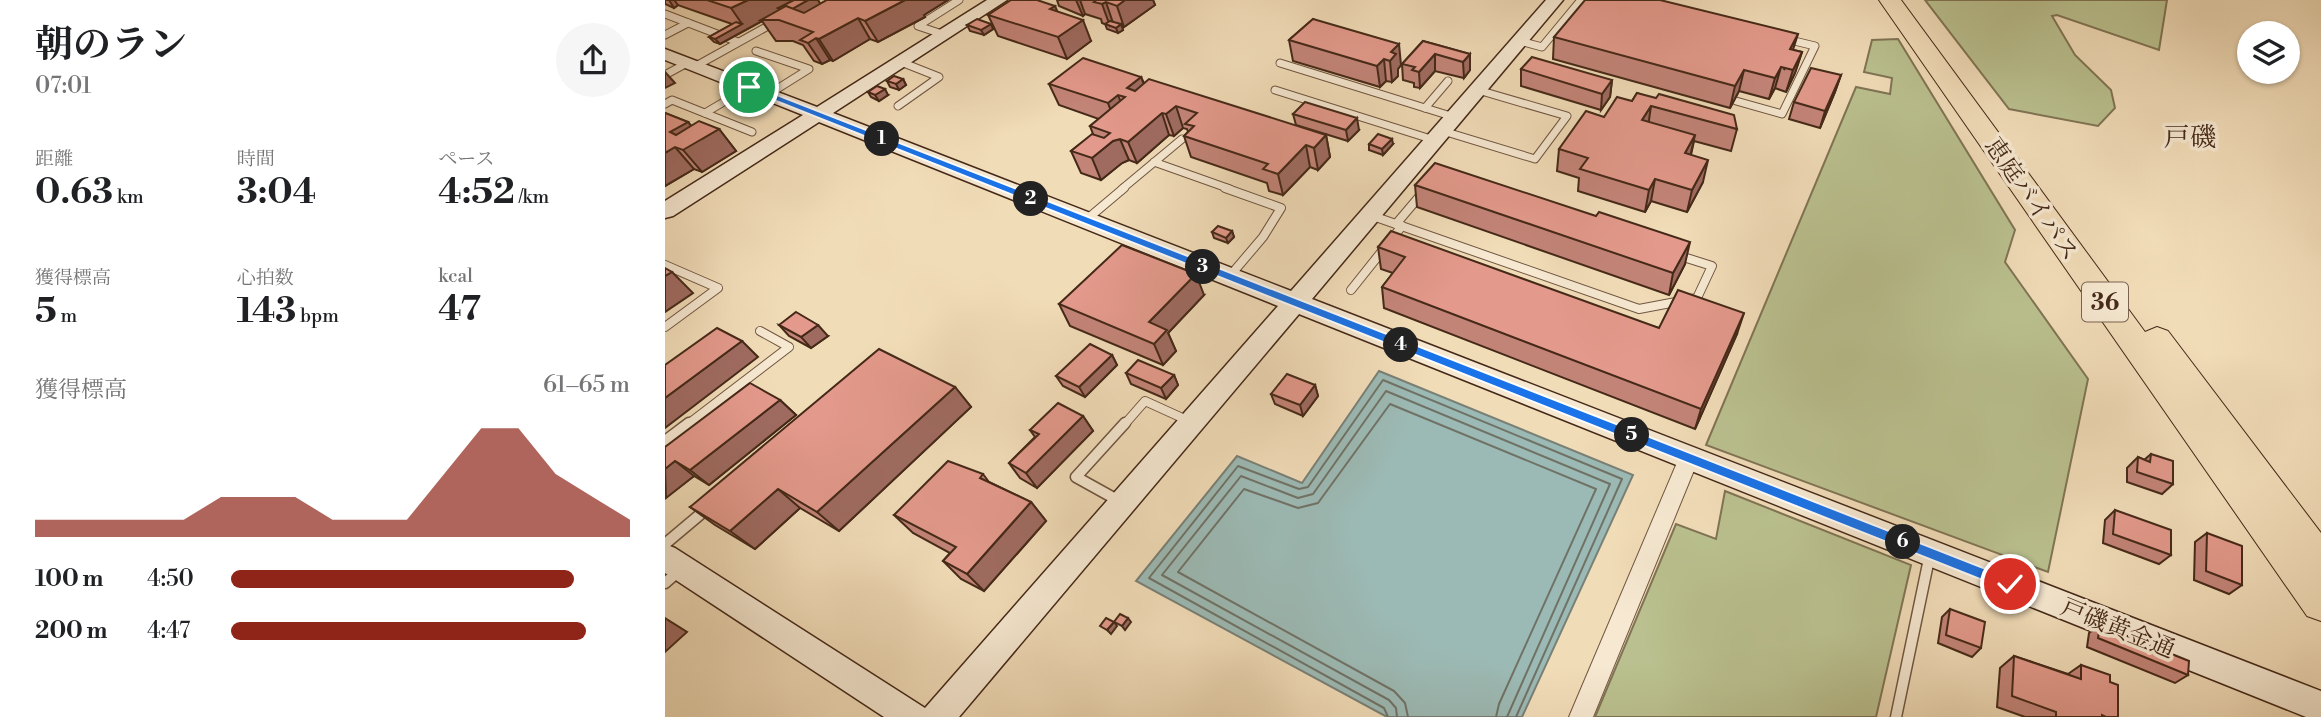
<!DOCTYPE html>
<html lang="ja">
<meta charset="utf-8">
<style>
:root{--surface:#fff;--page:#f6f6f6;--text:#202124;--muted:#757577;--accent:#8f2418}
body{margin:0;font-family:"Libre Bodoni","Noto Serif JP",serif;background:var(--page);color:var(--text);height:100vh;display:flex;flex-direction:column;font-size:26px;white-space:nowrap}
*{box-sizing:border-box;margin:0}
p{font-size:23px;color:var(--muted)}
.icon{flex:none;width:38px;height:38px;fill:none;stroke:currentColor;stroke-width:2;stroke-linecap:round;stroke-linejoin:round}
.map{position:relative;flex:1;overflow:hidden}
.side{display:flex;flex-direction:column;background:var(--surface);width:665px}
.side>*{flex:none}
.fabs{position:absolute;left:1572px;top:21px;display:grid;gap:14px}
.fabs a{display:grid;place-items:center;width:63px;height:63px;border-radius:50%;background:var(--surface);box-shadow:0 2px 5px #0004;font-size:35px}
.pin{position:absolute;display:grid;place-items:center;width:60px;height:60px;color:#fff;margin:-30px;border:4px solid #fff;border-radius:50%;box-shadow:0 2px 7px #0007}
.km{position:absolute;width:35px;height:35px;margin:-18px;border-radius:50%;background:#222;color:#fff;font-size:19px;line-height:35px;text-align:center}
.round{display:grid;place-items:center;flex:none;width:74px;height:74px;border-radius:37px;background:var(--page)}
.head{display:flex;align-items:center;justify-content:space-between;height:119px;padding:0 35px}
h1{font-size:38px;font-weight:700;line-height:52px}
.stats{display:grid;grid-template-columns:repeat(3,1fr);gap:10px;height:119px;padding:7px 35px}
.stats div{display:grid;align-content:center}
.stats b{font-size:35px;font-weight:700}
.stats small{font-size:19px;font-weight:400}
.stats p{font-size:19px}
.chart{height:196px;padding:14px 35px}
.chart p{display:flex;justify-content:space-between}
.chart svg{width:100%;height:126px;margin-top:7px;fill:var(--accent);opacity:.7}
ul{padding:0 35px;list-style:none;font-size:23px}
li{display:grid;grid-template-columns:112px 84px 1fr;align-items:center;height:52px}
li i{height:18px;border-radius:9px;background:var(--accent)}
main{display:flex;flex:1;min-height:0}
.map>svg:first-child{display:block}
.green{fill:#bac08f;stroke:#807454;stroke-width:2}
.water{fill:#9cbab5;stroke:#798076;stroke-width:2}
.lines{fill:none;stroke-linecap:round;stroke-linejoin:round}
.shore{stroke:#707266;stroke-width:2}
.lane-far2-casing{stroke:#705640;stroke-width:9}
.lane-far1-casing{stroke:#705640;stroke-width:10}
.lane-casing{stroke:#705640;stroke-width:13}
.street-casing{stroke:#705640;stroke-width:2}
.secondary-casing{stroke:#452918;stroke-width:3}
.highway-casing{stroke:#452918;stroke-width:2}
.lane-far2{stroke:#f6e8d1;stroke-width:7}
.lane-far1{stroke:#f6e8d1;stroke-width:8}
.lane{stroke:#f6e8d1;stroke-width:10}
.street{fill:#f6e8d1;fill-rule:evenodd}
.secondary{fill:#f6e8d1;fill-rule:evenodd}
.highway{fill:#f1dcb8;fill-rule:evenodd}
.wall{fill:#c38478;stroke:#452918;stroke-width:2}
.shaded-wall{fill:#9f6b61;stroke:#452918;stroke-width:2}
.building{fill:#e3998b;stroke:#452918;stroke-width:2}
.route{fill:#1a73e8;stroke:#fff;stroke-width:2}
.labels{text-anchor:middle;stroke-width:7;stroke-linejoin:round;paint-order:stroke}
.shield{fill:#f6e8d1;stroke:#7a6250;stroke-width:2}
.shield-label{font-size:23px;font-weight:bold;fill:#452918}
.street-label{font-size:24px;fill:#452918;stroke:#f6e8d1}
.neighbourhood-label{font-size:26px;fill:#452918;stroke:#f6e8d1}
</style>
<main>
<section class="side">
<div class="head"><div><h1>朝のラン</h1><p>07:01</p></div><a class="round"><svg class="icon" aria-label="share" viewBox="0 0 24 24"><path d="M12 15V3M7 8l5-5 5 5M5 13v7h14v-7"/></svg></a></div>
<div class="stats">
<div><p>距離</p><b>0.63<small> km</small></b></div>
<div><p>時間</p><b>3:04</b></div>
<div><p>ペース</p><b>4:52<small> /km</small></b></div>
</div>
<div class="stats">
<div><p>獲得標高</p><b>5<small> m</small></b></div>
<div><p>心拍数</p><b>143<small> bpm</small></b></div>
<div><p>kcal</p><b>47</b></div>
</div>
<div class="chart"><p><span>獲得標高</span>61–65 m</p>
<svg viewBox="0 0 160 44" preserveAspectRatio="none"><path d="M0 44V38L10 38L20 38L30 38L40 38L50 30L60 30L70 30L80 38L90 38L100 38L110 22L120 6L130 6L140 22L150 30L160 38V44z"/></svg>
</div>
<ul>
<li><b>100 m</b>4:50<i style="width:86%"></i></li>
<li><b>200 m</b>4:47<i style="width:89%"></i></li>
</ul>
</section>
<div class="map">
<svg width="1656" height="717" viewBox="0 0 1656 717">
<rect width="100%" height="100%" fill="#f1dcb8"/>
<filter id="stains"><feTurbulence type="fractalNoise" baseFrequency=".00286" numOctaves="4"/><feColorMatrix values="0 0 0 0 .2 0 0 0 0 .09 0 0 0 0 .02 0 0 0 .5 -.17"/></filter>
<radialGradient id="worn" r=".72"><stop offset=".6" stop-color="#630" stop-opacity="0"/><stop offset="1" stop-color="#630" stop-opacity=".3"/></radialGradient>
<g class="green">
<polygon points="1260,0 1502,0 1494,50 1392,15 1387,16 1410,55 1446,90 1450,108 1433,126 1344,109"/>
<polygon points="1233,39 1350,230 1340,262 1423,379 1383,572 1041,445 1191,87 1225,94 1227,78 1199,72 1207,40"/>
<polygon points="1060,491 1246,565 1211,717 930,717 1011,524 1051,539"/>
</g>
<polygon class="water" points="714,371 968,475 857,717 722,717 471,581 572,456 637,483"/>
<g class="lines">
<g class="shore">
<polyline points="723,717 719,708 484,578 573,466 634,489 643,487 718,380 957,479 851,717"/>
<polyline points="732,717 731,708 724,700 497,575 576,476 633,498 648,494 721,391 945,484 842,717"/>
<polyline points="743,717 740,703 729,691 513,572 579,489 633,508 653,503 725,404 931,489 834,704 831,717"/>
</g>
<g class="lane-far2-casing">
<g id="lane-far2">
<polyline points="0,14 73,42"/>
<polyline points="0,35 23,23"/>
<polyline points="280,35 253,26 294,0"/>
<polyline points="855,41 877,47 916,0"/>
<polyline points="91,51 144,69 104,94"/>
<polyline points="615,63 789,117"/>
<polyline points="31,66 112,21"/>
<polyline points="0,75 22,63"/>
<polyline points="610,90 769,140"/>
<polyline points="1071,101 1117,114 1150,46 1121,39"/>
<polyline points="0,104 7,100 87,132"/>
<polyline points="233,106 274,77 236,62"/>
<polyline points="760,108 783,81"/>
<polyline points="40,113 84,87"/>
<polyline points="778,131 870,159 902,116 813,90"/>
<polyline points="489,162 565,189"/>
<polyline points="457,189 517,139"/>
</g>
</g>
<g class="lane-far1-casing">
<g id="lane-far1">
<polyline points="560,188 616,208 598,237 564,277"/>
<polyline points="705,215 974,309 1032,298 1047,266 1012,255"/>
<polyline points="421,220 459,188"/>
<polyline points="731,224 759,191"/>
<polyline points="0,265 53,288 0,327"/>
<polyline points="686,290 737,226"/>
<polyline points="22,425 124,347 95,331"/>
<polyline points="459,425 480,401 524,421"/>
</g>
</g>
<g class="lane-casing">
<g id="lane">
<polyline points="0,441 24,423"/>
<polyline points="456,502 411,477 460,423"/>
<polyline points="0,544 44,507"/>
<polyline points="0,583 14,571"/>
<polyline points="1231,717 1265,554"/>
</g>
</g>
<g class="street-casing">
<polygon id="street" points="1024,450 1031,452 1034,458 928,717 904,717 1014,458 1017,452"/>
</g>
<g class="secondary-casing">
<polygon id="secondary" points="322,0 342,0 168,113 626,291 881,0 898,0 647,299 1656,691 1656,717 1641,717 634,314 294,717 219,717 0,573 0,544 10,548 260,708 613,306 154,122 8,216 0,218 0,201 138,115 0,60 0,49 152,107"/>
</g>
<g class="highway-casing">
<polygon id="highway" points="1214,0 1236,0 1480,332 1492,327 1503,331 1656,533 1656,621 1642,616"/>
</g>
<use href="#lane-far2" class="lane-far2"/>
<use href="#lane-far1" class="lane-far1"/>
<use href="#lane" class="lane"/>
<use href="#street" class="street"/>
<use href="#secondary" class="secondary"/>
<use href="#highway" class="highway"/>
</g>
<g class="wall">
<polygon points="0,0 153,0 155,4 162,0 283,0 259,15 260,17 213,42 205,39 168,61 165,60 157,64 149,61 138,45 128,41 111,41 97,21 55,44 49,42 44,37 67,24 13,5 9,8 0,4"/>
<polygon points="392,0 488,0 490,5 459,27 457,26 458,30 453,33 442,29 440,24 437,23 436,19 420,14 418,16 394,6"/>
<polygon points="393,12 426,41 402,59 333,36 323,15"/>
<polygon points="648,19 736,65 733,69 733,76 727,82 721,81 715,87 628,61 624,40"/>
<polygon points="326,24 328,29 319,35 305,31 302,25"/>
<polygon points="889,37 1128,50 1137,52 1130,73 1121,92 1110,88 1104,99 1074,91 1065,108 888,59"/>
<polygon points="758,41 805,54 805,70 799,78 770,71 755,88 749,87 749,83 738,80 737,64"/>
<polygon points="856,69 947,80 945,97 936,110 856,86"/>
<polygon points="1176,75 1170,92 1155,128 1124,119 1129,102"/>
<polygon points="476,77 479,83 661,135 665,157 653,170 645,167 618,195 604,191 602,183 526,157 519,136 523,132 522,129 518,128 509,136 504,135 472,163 464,160 457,163 436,180 416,173 406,151 428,134 425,126 434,119 394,105 384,84"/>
<polygon points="238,79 241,85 234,90 225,87 222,81"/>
<polygon points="203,92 223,95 214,101 206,97"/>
<polygon points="972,93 1072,129 1066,151 1029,141 1026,155 1038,182 1022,212 986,201 980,212 913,191 914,178 892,171 894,149 939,117 967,101"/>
<polygon points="0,113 23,122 26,126 54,129 71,151 37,172 29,169 0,186"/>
<polygon points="628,114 694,130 683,141 631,125"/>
<polygon points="704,144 728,144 718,155 704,150"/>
<polygon points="750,185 1020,264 1004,295 752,207"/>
<polygon points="567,231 569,237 563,243 549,238 547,232"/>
<polygon points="713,247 994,328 1072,334 1030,429 719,308 717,287 728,273 716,269"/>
<polygon points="539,295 503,333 511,351 498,365 405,326 394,304"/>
<polygon points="114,325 163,336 146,348 124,336"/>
<polygon points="447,355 452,365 420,397 398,386 391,376"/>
<polygon points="461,373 509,375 513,385 501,399 466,384"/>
<polygon points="650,385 653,396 638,416 610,404 606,394"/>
<polygon points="290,387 306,407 174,531 135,508 90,549 50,525 25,507"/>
<polygon points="115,400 131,415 44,485 29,476 0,498 0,447"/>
<polygon points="418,416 428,431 372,488 355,478 344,463 370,437 365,430"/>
<polygon points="1486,454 1508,484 1497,494 1462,482 1462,468 1473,457 1479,460"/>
<polygon points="318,474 324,482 366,502 381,521 319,591 296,579 278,561 285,553 248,533 229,515"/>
<polygon points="1450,510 1506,555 1494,564 1438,543 1440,520"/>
<polygon points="1542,533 1577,585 1564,594 1529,580 1530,542"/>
<polygon points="1285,609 1316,648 1307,657 1273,643 1277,617"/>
<polygon points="1435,625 1523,675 1510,683 1422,647 1424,633"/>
<polygon points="1349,656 1403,674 1416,665 1445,682 1453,717 1360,717 1332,707 1335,668"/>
</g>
<g class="shaded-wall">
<polygon points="4,0 9,0 13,5 9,8"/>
<polygon points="83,0 140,0 113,8 116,12 96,20 97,21 55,44 50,39 77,24 66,8"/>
<polygon points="143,0 153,0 157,7 129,22 122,11"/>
<polygon points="240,0 283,0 259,15 260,17 213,42 200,21"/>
<polygon points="411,0 415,0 420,14 418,16"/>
<polygon points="460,0 488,0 490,5 459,27 452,6"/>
<polygon points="441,2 448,23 445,26 437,4"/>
<polygon points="390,6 399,27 385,9"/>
<polygon points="193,18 205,39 168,61 154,39"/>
<polygon points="418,20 426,41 402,59 393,37"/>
<polygon points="326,24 328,29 319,35 316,30"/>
<polygon points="456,24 458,30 453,33 451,28"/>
<polygon points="1133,34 1126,56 1119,70 1125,49"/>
<polygon points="151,38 165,60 157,64 143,43"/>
<polygon points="734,44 736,65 733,69 733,76 727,82 725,61 726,52"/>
<polygon points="1137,52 1130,73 1121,92 1128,70"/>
<polygon points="770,54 770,71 755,88 754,72"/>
<polygon points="805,54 805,70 799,78 798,62"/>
<polygon points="719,59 721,81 715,87 712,66"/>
<polygon points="1116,67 1110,88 1104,99 1110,78"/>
<polygon points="1079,70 1074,91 1065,108 1070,86"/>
<polygon points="0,72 10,83 0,88"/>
<polygon points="1176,75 1170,92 1155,128 1160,111"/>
<polygon points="476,77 484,98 462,88"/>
<polygon points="238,79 241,85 234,90 231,84"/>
<polygon points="947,80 945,97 936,110 937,94"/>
<polygon points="220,89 223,95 214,101 210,95"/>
<polygon points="453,95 461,116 451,124 443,103"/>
<polygon points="511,106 518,128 509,136 501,114"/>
<polygon points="986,106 983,127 977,120"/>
<polygon points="497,113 504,135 472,163 463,142"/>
<polygon points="692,118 694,130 683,141 681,130"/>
<polygon points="23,122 37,139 54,129 71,151 37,172 18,150 5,132"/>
<polygon points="661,135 665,157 653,170 649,148"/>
<polygon points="1030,135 1025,157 1020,153"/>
<polygon points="455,139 464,160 457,163 436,180 427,158 448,141"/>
<polygon points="727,139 728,144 718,155 717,149"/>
<polygon points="641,145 645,167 618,195 613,174"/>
<polygon points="10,147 29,169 0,186 0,153"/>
<polygon points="1043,160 1038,182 1022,212 1027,190"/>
<polygon points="990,179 986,201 980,212 984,190"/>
<polygon points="567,231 569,237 563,243 561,238"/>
<polygon points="1025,242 1020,264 1004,295 1008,273"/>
<polygon points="7,272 28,293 0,312 0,276"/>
<polygon points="531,274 539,295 503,333 511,351 498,365 489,344 484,322"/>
<polygon points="1079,313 1072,334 1030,429 1036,409"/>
<polygon points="153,325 163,336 146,348 136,337"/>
<polygon points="77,341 93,357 0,428 0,398"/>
<polygon points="447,355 452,365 420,397 414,387"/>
<polygon points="509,375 513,385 501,399 496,388"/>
<polygon points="650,385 653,396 638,416 635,405"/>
<polygon points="290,387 306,407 174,531 152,512"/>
<polygon points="115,400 131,415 44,485 25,470"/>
<polygon points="418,416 428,431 372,488 361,473"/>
<polygon points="10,461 29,476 1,498 0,469"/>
<polygon points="113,489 135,508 90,549 65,531"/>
<polygon points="366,502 381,521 319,591 302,574"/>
<polygon points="0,618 22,632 0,652"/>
<polygon points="463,618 466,622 460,630 457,626"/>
<polygon points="449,622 452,626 446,634 442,630"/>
</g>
<g class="building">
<polygon points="42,0 83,0 66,8"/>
<polygon points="129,0 143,0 127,9 121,6 116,9 113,8"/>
<polygon points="162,0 240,0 200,21 193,18 154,39 151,38 143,43 135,40 148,32 114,20 96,20 121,6 139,13"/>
<polygon points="346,0 372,0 390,6 385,9 418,20 393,37 323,15"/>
<polygon points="432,0 460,0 452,6 441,2 437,4 429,2"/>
<polygon points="920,0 995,0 1133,34 1125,49 1137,52 1128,70 1116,67 1110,78 1079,70 1070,86 889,37"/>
<polygon points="312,19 326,24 316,30 302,25"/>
<polygon points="648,19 734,44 726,52 731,54 725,61 719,59 712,66 624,40"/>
<polygon points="445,21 456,24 451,28 440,24"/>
<polygon points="71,22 77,24 50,39 44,37"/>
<polygon points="758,41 805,54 798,62 770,54 754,72 747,70 750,67 737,64"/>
<polygon points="867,57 947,80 937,94 856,69"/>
<polygon points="418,58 476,77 462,88 470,91 484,79 661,135 649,148 641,145 613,174 598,169 603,164 519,136 529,126 520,124 532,113 511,106 501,114 497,113 463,142 455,139 448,141 427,158 406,151 427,134 439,138 445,133 425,126 460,97 453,95 443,103 384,84"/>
<polygon points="1146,68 1176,75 1160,111 1129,102"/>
<polygon points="229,76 238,79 231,84 222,81"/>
<polygon points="212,86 220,89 210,95 203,92"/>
<polygon points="972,93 991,98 994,94 1069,115 1072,129 986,106 977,120 1030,135 1020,153 1043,160 1027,190 990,179 984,190 915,169 923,158 894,149 921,111 939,117 952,97 967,101"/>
<polygon points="640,102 692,118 681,130 628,114"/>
<polygon points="0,113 23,122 5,132 11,135 34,121 54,129 18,150 10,147 0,153"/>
<polygon points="713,134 727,139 717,149 704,144"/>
<polygon points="770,163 931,216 934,212 1025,242 1008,273 750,185"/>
<polygon points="553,226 567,231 561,238 547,232"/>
<polygon points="726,231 994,328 1013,290 1079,313 1036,409 717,287 740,257 713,247"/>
<polygon points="457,245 531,274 484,322 502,330 489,344 394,304"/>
<polygon points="0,268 7,272 0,276"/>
<polygon points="131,312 153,325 136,337 114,325"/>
<polygon points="52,328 77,341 0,398 0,365"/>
<polygon points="425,344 447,355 414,387 391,376"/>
<polygon points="214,349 290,387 152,512 113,489 65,531 25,507"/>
<polygon points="473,360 509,375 496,388 461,373"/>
<polygon points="622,374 650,385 635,405 606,394"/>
<polygon points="85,383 115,400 25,470 10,461 0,469 0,447"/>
<polygon points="393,403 418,416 361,473 344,463 374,434 365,430"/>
<polygon points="1486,454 1508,461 1508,484 1472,472 1473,457 1485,462"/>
<polygon points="283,461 318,474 315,478 366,502 302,574 278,561 291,547 229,515"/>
<polygon points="1450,510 1506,530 1506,555 1448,534"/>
<polygon points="1542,533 1577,546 1577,585 1541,571"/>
<polygon points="1285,609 1320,622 1316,648 1281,635"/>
<polygon points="455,614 463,618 457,626 449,622"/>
<polygon points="441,618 449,622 442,630 435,626"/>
<polygon points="1435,625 1524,661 1523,675 1433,638"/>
<polygon points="1349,656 1416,679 1416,665 1445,675 1445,682 1453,685 1453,717 1441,717 1437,715 1437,717 1391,717 1391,712 1347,696"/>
</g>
<polygon class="route" points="84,84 1349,580 1351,584 1349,589 1340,589 81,89"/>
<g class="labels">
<rect class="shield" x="1417" y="282.5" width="46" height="39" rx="5"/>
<g class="shield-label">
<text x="1440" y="310">36</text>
</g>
<g class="street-label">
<text transform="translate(1367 199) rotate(55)" y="8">恵庭バイパス</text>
<text transform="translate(1453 628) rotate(22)" y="8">戸磯黄金通</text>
</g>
<g class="neighbourhood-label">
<text x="1525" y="146">戸磯</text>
</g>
</g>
<rect width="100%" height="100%" filter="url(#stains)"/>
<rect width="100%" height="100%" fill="url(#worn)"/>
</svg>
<div class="fabs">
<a><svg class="icon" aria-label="layers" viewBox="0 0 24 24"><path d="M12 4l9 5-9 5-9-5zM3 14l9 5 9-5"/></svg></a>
</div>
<div class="pin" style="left:84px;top:87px;background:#1e9e55"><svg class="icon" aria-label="arrive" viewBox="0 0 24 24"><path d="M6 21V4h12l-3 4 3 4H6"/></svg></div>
<div class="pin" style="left:1345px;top:584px;background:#d93025"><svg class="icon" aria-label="check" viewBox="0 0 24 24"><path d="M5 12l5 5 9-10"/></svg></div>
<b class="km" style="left:217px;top:139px">1</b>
<b class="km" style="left:366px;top:199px">2</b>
<b class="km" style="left:538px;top:267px">3</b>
<b class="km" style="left:736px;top:345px">4</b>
<b class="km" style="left:967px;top:435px">5</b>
<b class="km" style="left:1238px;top:542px">6</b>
</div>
</main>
